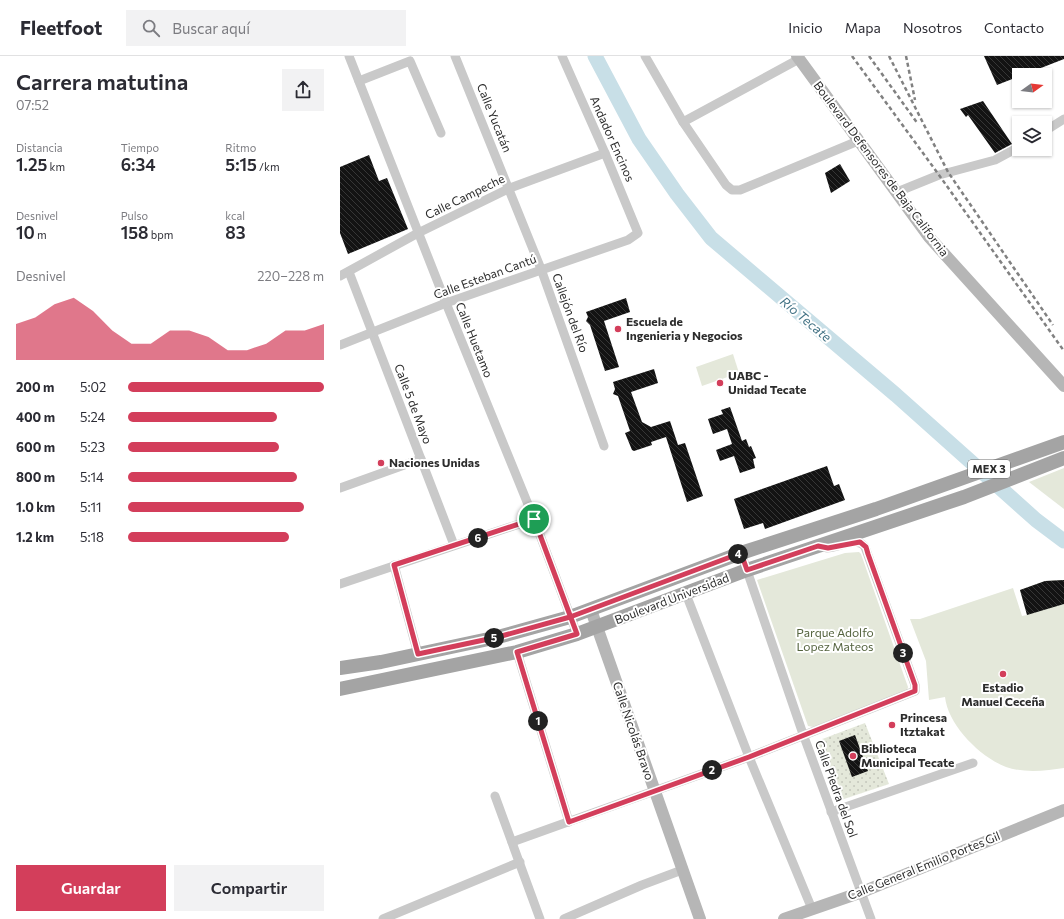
<!DOCTYPE html>
<html lang="es">
<meta charset="utf-8">
<style>
:root{--surface:#fff;--page:#f2f2f3;--text:#2b2b33;--muted:#7c7c81;--line:#e1e1e2;--accent:#d33e5b}
body{margin:0;font-family:Commissioner,sans-serif;background:var(--page);color:var(--text);height:100vh;display:flex;flex-direction:column;font-size:15px;white-space:nowrap}
*{box-sizing:border-box;margin:0}
p{font-size:13px;color:var(--muted)}
.icon{flex:none;width:22px;height:22px;fill:none;stroke:currentColor;stroke-width:2;stroke-linecap:round;stroke-linejoin:round}
.map{position:relative;flex:1;overflow:hidden}
.drawer{display:flex;flex-direction:column;background:var(--surface);width:340px}
.drawer>*{flex:none}
.needle{width:26px;rotate:75deg}
.fabs{position:absolute;left:672px;top:12px;display:grid;gap:8px}
.fabs a{display:grid;place-items:center;width:40px;height:40px;border-radius:0px;background:var(--surface);box-shadow:0 1px 3px #0004;font-size:20px}
.pin{position:absolute;display:grid;place-items:center;width:34px;height:34px;color:#fff;margin:-17px;border:2px solid #fff;border-radius:50%;box-shadow:0 1px 4px #0007}
.km{position:absolute;width:20px;height:20px;margin:-10px;border-radius:50%;background:#222;color:#fff;font-size:11px;line-height:20px;text-align:center}
.round{display:grid;place-items:center;flex:none;width:42px;height:42px;border-radius:0px;background:var(--page)}
.head{display:flex;align-items:center;justify-content:space-between;height:68px;padding:0 16px}
h1{font-size:22px;font-weight:600;line-height:30px}
.stats{display:grid;grid-template-columns:repeat(3,1fr);gap:6px;height:68px;padding:4px 16px}
.stats div{display:grid;align-content:center}
.stats b{font-size:17px;font-weight:600}
.stats small{font-size:11px;font-weight:400}
.stats p{font-size:11px}
.chart{height:112px;padding:8px 16px}
.chart p{display:flex;justify-content:space-between}
.chart svg{width:100%;height:72px;margin-top:4px;fill:var(--accent);opacity:.7}
.primary-button{display:flex;gap:8px;margin-top:auto;padding:8px 16px}
.primary-button a{flex:1;height:46px;border-radius:0px;background:var(--accent);color:#fff;font-size:16px;font-weight:600;line-height:46px;text-align:center}
.primary-button a+a{background:var(--page);color:var(--text)}
ul{padding:0 16px;list-style:none;font-size:13px}
li{display:grid;grid-template-columns:64px 48px 1fr;align-items:center;height:30px}
li i{height:10px;border-radius:5px;background:var(--accent)}
header{display:flex;align-items:center;gap:24px;box-sizing:border-box;height:56px;padding:0 20px;background:var(--surface);border-bottom:1px solid var(--line)}
header strong{font-size:19px}
nav{display:flex;gap:22px;margin-inline-start:auto;font-size:14px}
.search{width:280px;height:36px;background:var(--page);display:flex;align-items:center;gap:10px;box-sizing:border-box;padding:0 14px;border-radius:0px;color:var(--muted);font-size:15px}
main{display:flex;flex:1;min-height:0}
.map>svg:first-child{display:block}
.grass{fill:url(#grass-dots)}
.park{fill:#e4e8da}
.lines{fill:none;stroke-linecap:round;stroke-linejoin:round}
.river{stroke:#c8dfe7;stroke-width:15}
.building{fill:url(#building-back-hatch)}
.street{stroke:#c9c9c9;stroke-width:9}
.secondary{stroke:#b6b6b6;stroke-width:12}
.primary{stroke:#a4a4a4;stroke-width:14}
.rail{stroke:#818181;stroke-width:2.5;stroke-dasharray:4 3;stroke-linecap:butt}
.route-casing{stroke:#fff;stroke-width:8}
.route{stroke:#d33e5b;stroke-width:5}
.poi-dot{fill:#d33e5b;stroke:#fff;stroke-width:1.5}
.labels{text-anchor:middle;stroke-width:4;stroke-linejoin:round;paint-order:stroke}
.shield{fill:#fff;stroke:#6b6b6b;stroke-width:1}
.shield-label{font-size:11px;font-weight:bold;fill:#2c2c2c}
.street-label{font-size:12px;fill:#2c2c2c;stroke:#fff}
.poi-label{font-size:12px;font-weight:bold;fill:#2c2c2c;stroke:#fff;text-anchor:start}
.park-label{font-size:12px;fill:#54633e;stroke:#fff}
.water-label{font-size:13px;font-style:italic;fill:#437385;stroke:#fff}
</style>
<header>
<strong>Fleetfoot</strong>
<div class="search"><svg class="icon" aria-label="search" viewBox="0 0 24 24"><circle cx="10" cy="10" r="6"/><path d="M15 15l6 6"/></svg>Buscar aquí</div>
<nav><a>Inicio</a><a>Mapa</a><a>Nosotros</a><a>Contacto</a></nav>
</header>
<main>
<section class="drawer">
<div class="head"><div><h1>Carrera matutina</h1><p>07:52</p></div><a class="round"><svg class="icon" aria-label="share" viewBox="0 0 24 24"><path d="M12 15V3M7 8l5-5 5 5M5 13v7h14v-7"/></svg></a></div>
<div class="stats">
<div><p>Distancia</p><b>1.25<small> km</small></b></div>
<div><p>Tiempo</p><b>6:34</b></div>
<div><p>Ritmo</p><b>5:15<small> /km</small></b></div>
</div>
<div class="stats">
<div><p>Desnivel</p><b>10<small> m</small></b></div>
<div><p>Pulso</p><b>158<small> bpm</small></b></div>
<div><p>kcal</p><b>83</b></div>
</div>
<div class="chart"><p><span>Desnivel</span>220–228 m</p>
<svg viewBox="0 0 160 44" preserveAspectRatio="none"><path d="M0 44V22L10 18L20 10L30 6L40 14L50 26L60 34L70 34L80 26L90 26L100 30L110 38L120 38L130 34L140 26L150 26L160 22V44z"/></svg>
</div>
<ul>
<li><b>200 m</b>5:02<i style="width:100%"></i></li>
<li><b>400 m</b>5:24<i style="width:76%"></i></li>
<li><b>600 m</b>5:23<i style="width:77%"></i></li>
<li><b>800 m</b>5:14<i style="width:86%"></i></li>
<li><b>1.0 km</b>5:11<i style="width:90%"></i></li>
<li><b>1.2 km</b>5:18<i style="width:82%"></i></li>
</ul>
<div class="primary-button"><a>Guardar</a><a>Compartir</a></div>
</section>
<div class="map">
<svg width="724" height="863" viewBox="0 0 724 863">
<defs>
<pattern id="grass-dots" width="8" height="8" patternUnits="userSpaceOnUse"><rect width="8" height="8" fill="#e4e8da"/><path d="M2 2h.1M6 6h.1" fill="none" stroke="#c4c7bb" stroke-width="1.8" stroke-linecap="round"/></pattern>
<pattern id="building-back-hatch" width="6" height="6" patternUnits="userSpaceOnUse"><rect width="6" height="6" fill="#131313"/><path d="M-1 5l2 2M0 0l6 6M5-1l2 2" fill="none" stroke="#363636"/></pattern>
</defs>
<rect width="100%" height="100%" fill="#fff"/>
<polygon class="grass" points="525,667 549,728 498,745 477,685"/>
<g class="park">
<polygon points="393,298 399,317 362,330 356,311"/>
<polygon points="724,412 724,453 689,426"/>
<polygon points="519,496 521,498 568,631 567,635 473,671 468,670 417,524 505,497"/>
<path d="M 724,524 L 724,712 C 706,715 683,717 666,711 C 640,701 608,669 605,641 L 589,644 L 586,605 L 570,563 L 580,563 L 673,532 L 682,560 L 687,559 L 680,534 L 705,525 Z"/>
</g>
<g class="lines">
<polyline class="river" points="255,0 299,83 337,138 371,182 556,339 696,464 724,485"/>
</g>
<g class="building">
<polygon points="644,0 724,0 724,3 657,29"/>
<polygon points="643,45 672,88 655,97 628,59 626,61 620,53"/>
<polygon points="29,99 39,125 47,122 68,173 8,198 0,177 0,111"/>
<polygon points="500,108 510,125 491,137 485,117"/>
<polygon points="286,242 290,256 264,265 279,311 265,315 250,269 246,265 248,261 246,256"/>
<polygon points="314,313 318,327 291,336 302,366 311,371 330,365 338,389 345,387 363,440 347,446 326,381 311,386 312,389 294,395 292,394 285,377 290,375 278,340 273,338 275,333 273,326"/>
<polygon points="390,351 402,385 406,383 409,391 411,390 416,402 413,403 415,412 400,417 394,400 380,405 376,394 392,388 387,373 373,378 368,363 383,358 381,354"/>
<polygon points="487,410 494,430 499,428 505,444 425,473 423,467 404,473 394,443"/>
<polygon points="724,524 724,548 687,559 680,534 705,525"/>
<polygon points="515,679 528,715 512,721 499,685"/>
</g>
<g class="lines">
<g class="street">
<polyline points="9,0 106,247 194,463 237,578"/>
<polyline points="115,0 201,213 264,390"/>
<polyline points="305,0 343,66 386,129 392,134 400,134 518,85"/>
<polyline points="19,25 70,5 101,77"/>
<polyline points="343,66 459,3"/>
<polyline points="705,75 724,63"/>
<polyline points="557,136 599,119 655,104 679,91"/>
<polyline points="9,216 114,489"/>
<polyline points="0,220 78,177 170,132 265,97"/>
<polyline points="0,289 106,247 288,184 298,177 265,97 222,0"/>
<polyline points="0,432 81,403"/>
<polyline points="401,497 463,678 531,863"/>
<polyline points="54,509 78,598"/>
<polyline points="0,528 194,463"/>
<polyline points="346,538 409,701 472,853"/>
<polyline points="177,596 229,766"/>
<polyline points="155,740 200,863"/>
<polyline points="491,756 633,707"/>
<path d="M 172,786 L 409,701 L 575,635 L 575,629 L 525,491 C 517,480 499,492 487,492"/>
<polyline points="43,863 180,806"/>
<polyline points="224,863 302,829 342,814"/>
</g>
<g class="secondary">
<polyline points="457,0 589,181 724,330"/>
<polyline points="251,554 360,863"/>
<polyline points="444,863 522,836 724,754"/>
</g>
<g class="primary">
<polyline points="0,612 41,606 158,581 230,561 401,497 536,453 724,386"/>
<polyline points="0,633 177,596 237,578 407,514 624,441 724,402"/>
</g>
<g class="rail">
<polyline points="512,0 599,119 724,295"/>
<polyline points="529,0 578,68"/>
<polyline points="549,0 608,116 713,269"/>
<polyline points="566,0 575,44"/>
</g>
</g>
<g class="lines">
<g class="route-casing">
<polyline id="route" points="194,463 237,578 177,596 229,766 409,701 575,635 575,629 528,498 526,491 520,486 488,492 478,490 407,514 401,497 230,561 158,581 78,598 54,509 194,463"/>
</g>
<use href="#route" class="route"/>
</g>
<g class="poi-dot">
<circle cx="278" cy="273" r="4"/>
<circle cx="380" cy="327" r="4"/>
<circle cx="41" cy="407" r="4"/>
<circle cx="663" cy="618" r="4"/>
<circle cx="552" cy="669" r="4"/>
<circle cx="513" cy="700" r="4"/>
</g>
<g class="labels">
<rect class="shield" x="628" y="404" width="42" height="18" rx="3"/>
<g class="shield-label">
<text x="649" y="417">MEX 3</text>
</g>
<g class="street-label">
<text transform="translate(154 62) rotate(68)" y="4">Calle Yucatán</text>
<text transform="translate(272 83) rotate(66)" y="4">Andador Encinos</text>
<text transform="translate(541 113) rotate(53)" y="4">Boulevard Defensores de Baja California</text>
<text transform="translate(125 141) rotate(-26)" y="4">Calle Campeche</text>
<text transform="translate(145 221) rotate(-20)" y="4">Calle Esteban Cantú</text>
<text transform="translate(230 257) rotate(70)" y="4">Callejón del Río</text>
<text transform="translate(134 284) rotate(68)" y="4">Calle Huetamo</text>
<text transform="translate(73 348) rotate(69)" y="4">Calle 5 de Mayo</text>
<text transform="translate(332 543) rotate(-21)" y="4">Boulevard Universidad</text>
<text transform="translate(293 675) rotate(71)" y="4">Calle Nicolás Bravo</text>
<text transform="translate(496 733) rotate(70)" y="4">Calle Piedra del Sol</text>
<text transform="translate(584 810) rotate(-22)" y="4">Calle General Emilio Portes Gil</text>
</g>
<g class="poi-label">
<text x="286" y="270">Escuela de<tspan x="286" dy="14">Ingenieria y Negocios</tspan></text>
<text x="388" y="324">UABC -<tspan x="388" dy="14">Unidad Tecate</tspan></text>
<text x="49" y="411">Naciones Unidas</text>
<text x="663" y="636" text-anchor="middle">Estadio<tspan x="663" dy="14">Manuel Ceceña</tspan></text>
<text x="560" y="666">Princesa<tspan x="560" dy="14">Itztakat</tspan></text>
<text x="521" y="697">Biblioteca<tspan x="521" dy="14">Municipal Tecate</tspan></text>
</g>
<g class="park-label">
<text x="495" y="581">Parque Adolfo<tspan x="495" dy="14">Lopez Mateos</tspan></text>
</g>
<g class="water-label">
<text transform="translate(466 263) rotate(40)" y="5">Río Tecate</text>
</g>
</g>
</svg>
<div class="fabs">
<a><svg class="needle" viewBox="-14 -14 28 28"><path d="M0-13l5 13h-10z" fill="#e53935"/><path d="M0 13l5-13h-10z" fill="#7c7c81"/></svg></a>
<a><svg class="icon" aria-label="layers" viewBox="0 0 24 24"><path d="M12 4l9 5-9 5-9-5zM3 14l9 5 9-5"/></svg></a>
</div>
<div class="pin" style="left:194px;top:463px;background:#1e9e55"><svg class="icon" aria-label="arrive" viewBox="0 0 24 24"><path d="M6 21V4h12l-3 4 3 4H6"/></svg></div>
<b class="km" style="left:198px;top:665px">1</b>
<b class="km" style="left:372px;top:714px">2</b>
<b class="km" style="left:563px;top:597px">3</b>
<b class="km" style="left:398px;top:498px">4</b>
<b class="km" style="left:154px;top:582px">5</b>
<b class="km" style="left:138px;top:482px">6</b>
</div>
</main>
